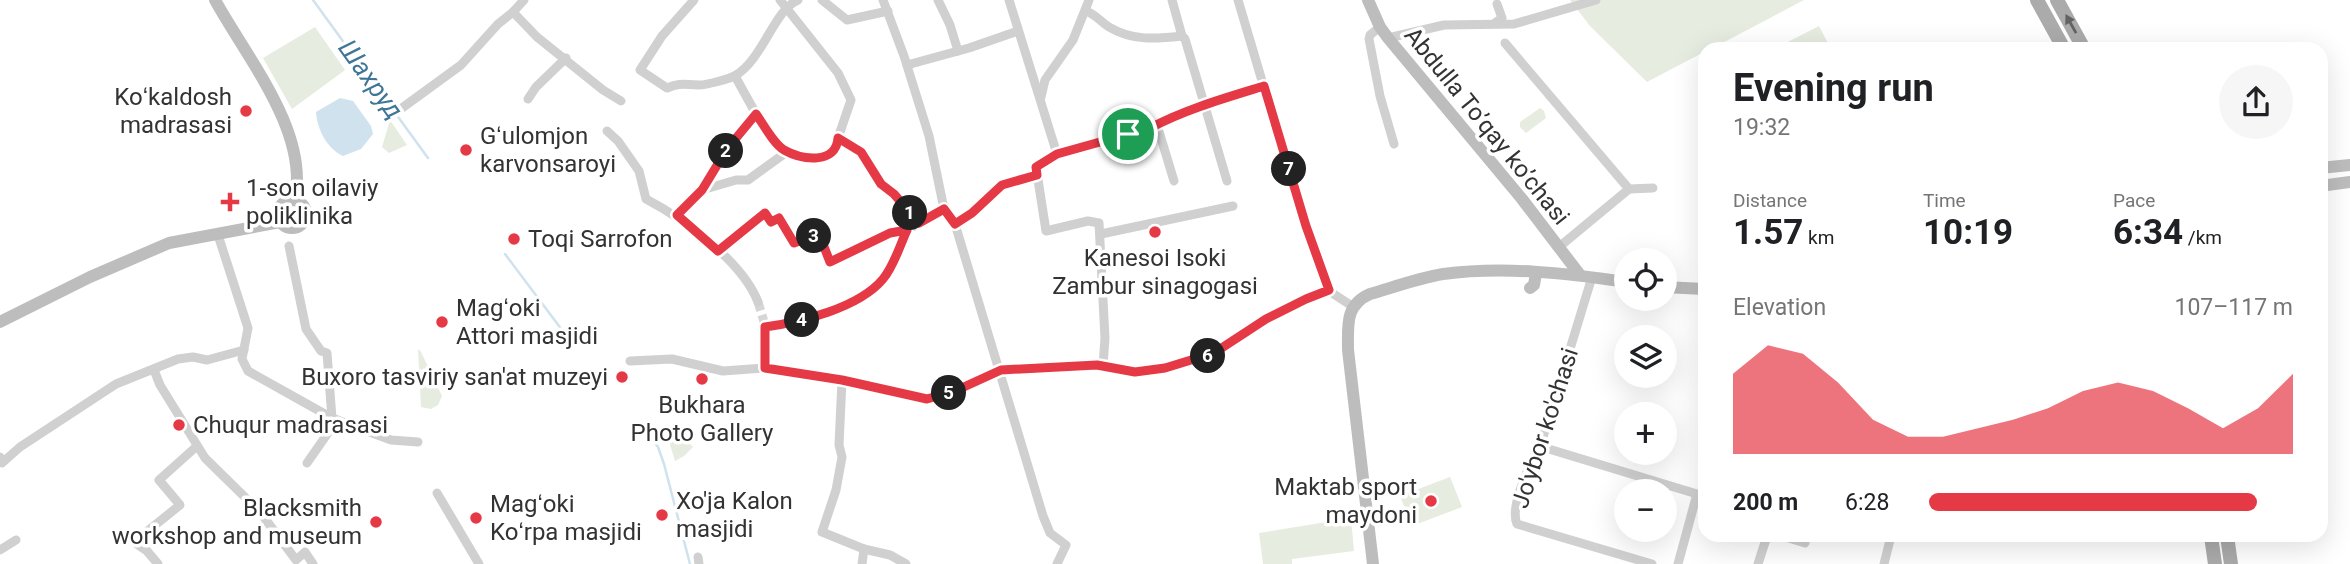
<!DOCTYPE html>
<meta charset="utf-8">
<style>
:root{--surface:#fff;--page:#f6f6f6;--text:#202124;--muted:#757577;--accent:#e63946}
body{margin:0;font-family:Roboto,sans-serif;background:var(--page);color:var(--text);height:100vh;display:flex;flex-direction:column;font-size:26px;white-space:nowrap}
*{box-sizing:border-box;margin:0}
p{font-size:23px;color:var(--muted)}
.icon{flex:none;width:38px;height:38px;fill:none;stroke:currentColor;stroke-width:2;stroke-linecap:round;stroke-linejoin:round}
.map{position:relative;flex:1;overflow:hidden}
.details{position:absolute;left:1698px;top:42px;width:630px;height:500px;display:flex;flex-direction:column;background:var(--surface);border-radius:21px;box-shadow:0 7px 28px #0002}
.details>*{flex:none}
.tools{position:absolute;left:1614px;top:248px;display:grid;gap:14px}
.tools a{display:grid;place-items:center;width:63px;height:63px;border-radius:50%;background:var(--surface);box-shadow:0 7px 28px #0002;font-size:35px}
.pin{position:absolute;display:grid;place-items:center;width:60px;height:60px;color:#fff;margin:-30px;border:4px solid #fff;border-radius:50%;box-shadow:0 2px 7px #0007}
.km{position:absolute;width:35px;height:35px;margin:-18px;border-radius:50%;background:#222;color:#fff;font-size:19px;line-height:35px;text-align:center}
.round{display:grid;place-items:center;flex:none;width:74px;height:74px;border-radius:37px;background:var(--page)}
.overview{display:flex;align-items:center;justify-content:space-between;height:119px;padding:0 35px}
h1{font-size:38px;font-weight:700;line-height:52px}
.stats{display:grid;grid-template-columns:repeat(3,1fr);gap:10px;height:119px;padding:7px 35px}
.stats div{display:grid;align-content:center}
.stats b{font-size:35px;font-weight:700}
.stats small{font-size:19px;font-weight:400}
.stats p{font-size:19px}
.chart{height:196px;padding:14px 35px}
.chart p{display:flex;justify-content:space-between}
.chart svg{width:100%;height:126px;margin-top:7px;fill:var(--accent);opacity:.7}
ul{padding:0 35px;list-style:none;font-size:23px}
li{display:grid;grid-template-columns:112px 84px 1fr;align-items:center;height:52px}
li i{height:18px;border-radius:9px;background:var(--accent)}
.map>svg:first-child{display:block}
.green{fill:#e6ecdf}
.water{fill:#cfe2ee}
.lines{fill:none;stroke-linecap:round;stroke-linejoin:round}
.stream{stroke:#cfe2ee;stroke-width:2.5}
.street-tunnel{stroke:#d6d6d6;stroke-width:9;stroke-dasharray:9 4.5;stroke-linecap:butt}
.street{stroke:#d0d0d0;stroke-width:9}
.secondary{stroke:#bdbdbd;stroke-width:12}
.primary{stroke:#ababab;stroke-width:14}
.oneway{fill:#636363}
.route-casing{stroke:#fff;stroke-width:14}
.route{stroke:#e63946;stroke-width:9}
.poi-dot{fill:#e63946;stroke:#fff;stroke-width:2.5}
.labels{text-anchor:middle;stroke-width:7;stroke-linejoin:round;paint-order:stroke}
.poi-label{font-size:24px;fill:#333;stroke:#fff;text-anchor:start}
.street-label{font-size:24px;fill:#333;stroke:#fff}
.water-label{font-size:26px;font-style:italic;fill:#3f7597;stroke:#fff}
</style>
<div class="map">
<svg width="2350" height="564" viewBox="0 0 2350 564">
<rect width="100%" height="100%" fill="#fff"/>
<g class="green">
<polygon points="1570,0 1804,0 1711,49 1704,49 1704,52 1647,82 1590,26"/>
<polygon points="1819,26 1831,49 1774,49"/>
<polygon points="315,27 345,70 292,109 263,58"/>
<polygon points="1540,108 1544,111 1546,118 1526,133 1520,127 1520,122"/>
<polygon points="390,120 407,145 389,153 382,147"/>
<polygon points="418,349 421,352 442,396 438,405 431,409 421,407"/>
<polygon points="678,431 693,447 684,456 675,461 668,438"/>
<polygon points="1450,477 1462,507 1412,526 1400,496"/>
<polygon points="1351,518 1354,551 1292,559 1292,564 1263,564 1259,533"/>
</g>
<path class="water" d="M 340,98 L 353,101 L 371,126 L 373,134 L 361,149 L 343,156 C 327,149 317,129 316,112 Z"/>
<g class="lines">
<g class="stream">
<polyline points="313,0 428,158"/>
<polyline points="505,254 562,330"/>
<polyline points="648,433 658,447 664,464 690,564"/>
</g>
<polyline class="street-tunnel" points="758,302 765,325"/>
<g class="street">
<path d="M 694,0 L 662,36 L 640,70 L 667,88 C 681,82 685,85 699,85 C 706,85 730,79 736,75 C 762,60 775,9 798,0"/>
<polyline points="822,0 847,20 888,11"/>
<polyline points="883,0 904,56 929,136 944,209 955,224 1043,516 1050,533 1066,545 1057,564"/>
<polyline points="938,0 950,25 958,51"/>
<polyline points="1009,0 1057,154"/>
<polyline points="1172,0 1182,36 1185,39 1227,181"/>
<polyline points="1238,0 1305,226 1329,291"/>
<path d="M 1086,11 C 1095,14 1101,22 1109,27 C 1132,41 1156,39 1182,36"/>
<polyline points="513,12 537,37 603,90 621,101"/>
<polyline points="1495,23 1502,18 1497,4"/>
<polyline points="1380,27 1370,35 1369,39 1380,96 1394,144"/>
<polyline points="1388,38 1444,25 1514,24 1596,0"/>
<polyline points="1505,43 1629,189 1653,188"/>
<polyline points="907,65 969,48 1018,31"/>
<polyline points="735,76 756,114 782,149 813,158 824,157 838,147 838,138 851,100 838,73 780,0"/>
<polyline points="1041,97 1045,80 1073,40 1089,0"/>
<polyline points="528,99 536,87 566,58"/>
<polyline points="402,108 461,65 498,24 513,12 524,0"/>
<polyline points="1157,125 1174,181"/>
<path d="M 607,131 L 618,141 L 639,171 L 646,199 C 684,219 742,261 758,302"/>
<polyline points="838,138 861,152 881,184 894,194 919,223"/>
<polyline points="702,190 736,180 748,180 788,151"/>
<polyline points="677,215 702,190 727,149 756,114"/>
<polyline points="955,224 972,213 1002,185 1037,175"/>
<polyline points="1101,234 1233,206"/>
<polyline points="218,235 248,328 242,359 248,371 332,418 391,440 418,442"/>
<polyline points="289,246 306,329 321,351 327,353 332,418"/>
<polyline points="1559,247 1629,189"/>
<polyline points="718,251 765,213 771,222 779,218 794,243 819,234 830,262 890,233 907,230 944,209"/>
<path d="M 1592,277 L 1544,434 C 1536,454 1508,504 1517,524 L 1652,564"/>
<polyline points="765,325 765,368"/>
<path d="M 765,327 C 801,322 859,308 883,279 C 894,266 900,245 907,230"/>
<polyline points="630,361 672,359 723,371 765,368 842,380 927,399 955,391 1001,371 1097,365 1135,372 1165,368 1196,360 1214,353 1267,319 1306,299 1329,291 1352,306"/>
<path d="M 1103,366 L 1105,338 L 1099,223 L 1088,221 L 1046,231 L 1036,167 L 1057,154 L 1151,128 C 1186,109 1225,98 1263,86"/>
<polyline points="154,370 160,385 205,458 260,512 296,560 305,552 313,564"/>
<polyline points="842,380 839,445 842,457 836,490 822,532 864,549 890,555 906,564"/>
<polyline points="1539,446 1697,494 1678,564"/>
<polyline points="0,457 2,463 20,447 116,384 178,359 193,357 207,360 244,350"/>
<polyline points="307,463 337,420"/>
<polyline points="437,493 479,564"/>
<polyline points="1782,536 1805,543"/>
<polyline points="0,550 16,540"/>
<polyline points="698,557 699,564"/>
<polyline points="158,564 147,551 134,542 180,505 159,480 197,446"/>
<polyline points="862,564 864,549"/>
<polyline points="1758,564 1767,536"/>
<polyline points="1884,564 1891,536"/>
</g>
<g class="secondary">
<path d="M 215,0 C 246,57 309,131 295,199"/>
<polyline points="1368,0 1380,27 1388,38 1522,199 1580,275"/>
<polyline points="2320,168 2350,165"/>
<polyline points="2320,186 2350,182"/>
<circle cx="292" cy="214" r="14"/>
<polyline points="1664,287 1704,289"/>
<polyline points="1530,288 1534,285 1536,273"/>
<polyline points="0,322 90,277 169,243 280,222"/>
<path d="M 1373,564 L 1348,350 C 1348,325 1345,305 1370,294 C 1394,287 1419,278 1443,274 C 1503,266 1566,273 1626,282"/>
</g>
<g class="primary">
<polyline points="2037,0 2064,49"/>
<polyline points="2057,0 2084,49"/>
<polyline points="2211,536 2215,564"/>
<polyline points="2227,536 2231,564"/>
</g>
</g>
<defs><path id="oneway-solid" d="M-6-.8H1V-3.2L6.5 0L1 3.2V.8H-6Z" transform="scale(1.75)"/></defs>
<use class="oneway" href="#oneway-solid" transform="translate(2071 24) rotate(-119)"/>
<g class="lines">
<g class="route-casing">
<path id="route" d="M 1264,86 L 1306,226 L 1329,290 L 1306,299 L 1266,319 L 1214,353 L 1165,368 L 1135,372 L 1097,365 L 1001,370 L 955,391 L 927,399 L 842,380 L 765,368 L 765,327 C 801,322 859,308 883,279 C 894,266 900,245 907,230 L 890,233 L 830,262 L 819,234 L 794,243 L 779,218 L 771,222 L 765,213 L 718,251 L 677,215 L 702,190 L 727,149 L 756,114 C 764,125 773,143 784,150 C 802,160 836,165 838,138 L 861,152 L 881,184 L 894,194 L 919,223 L 944,209 L 955,224 L 972,213 L 1002,185 L 1037,175 L 1036,167 L 1057,154 L 1150,128 C 1186,109 1225,98 1264,86 Z"/>
</g>
<use href="#route" class="route"/>
</g>
<g class="poi-dot">
<circle cx="246" cy="111" r="7"/>
<circle cx="466" cy="150" r="7"/>
<path d="M226.5 191.5h7v7h7v7h-7v7h-7v-7h-7v-7h7z"/>
<circle cx="1155" cy="232" r="7"/>
<circle cx="514" cy="239" r="7"/>
<circle cx="442" cy="322" r="7"/>
<circle cx="622" cy="377" r="7"/>
<circle cx="702" cy="379" r="7"/>
<circle cx="179" cy="425" r="7"/>
<circle cx="1431" cy="501" r="7"/>
<circle cx="662" cy="515" r="7"/>
<circle cx="476" cy="518" r="7"/>
<circle cx="376" cy="522" r="7"/>
</g>
<g class="labels">
<g class="poi-label">
<text x="232" y="105" text-anchor="end">Koʻkaldosh<tspan x="232" dy="28">madrasasi</tspan></text>
<text x="480" y="144">Gʻulomjon<tspan x="480" dy="28">karvonsaroyi</tspan></text>
<text x="246" y="196">1-son oilaviy<tspan x="246" dy="28">poliklinika</tspan></text>
<text x="528" y="247">Toqi Sarrofon</text>
<text x="1155" y="266" text-anchor="middle">Kanesoi Isoki<tspan x="1155" dy="28">Zambur sinagogasi</tspan></text>
<text x="456" y="316">Magʻoki<tspan x="456" dy="28">Attori masjidi</tspan></text>
<text x="608" y="385" text-anchor="end">Buxoro tasviriy san'at muzeyi</text>
<text x="702" y="413" text-anchor="middle">Bukhara<tspan x="702" dy="28">Photo Gallery</tspan></text>
<text x="193" y="433">Chuqur madrasasi</text>
<text x="1417" y="495" text-anchor="end">Maktab sport<tspan x="1417" dy="28">maydoni</tspan></text>
<text x="676" y="509">Xo'ja Kalon<tspan x="676" dy="28">masjidi</tspan></text>
<text x="490" y="512">Magʻoki<tspan x="490" dy="28">Koʻrpa masjidi</tspan></text>
<text x="362" y="516" text-anchor="end">Blacksmith<tspan x="362" dy="28">workshop and museum</tspan></text>
</g>
<g class="street-label">
<text transform="translate(1487 126) rotate(51)" y="8">Abdulla To’qay ko’chasi</text>
<text transform="translate(1545 428) rotate(-72)" y="8">Jo'ybor ko'chasi</text>
</g>
<g class="water-label">
<text transform="translate(371 79) rotate(54)" y="9">Шахруд</text>
</g>
</g>
</svg>
<div class="tools">
<a><svg class="icon" aria-label="locate" viewBox="0 0 24 24"><circle cx="12" cy="12" r="6"/><path d="M12 2v4M12 18v4M2 12h4M18 12h4"/></svg></a>
<a><svg class="icon" aria-label="layers" viewBox="0 0 24 24"><path d="M12 4l9 5-9 5-9-5zM3 14l9 5 9-5"/></svg></a>
<a>+</a>
<a>−</a>
</div>
<div class="pin" style="left:1128px;top:134px;background:#1e9e55"><svg class="icon" aria-label="arrive" viewBox="0 0 24 24"><path d="M6 21V4h12l-3 4 3 4H6"/></svg></div>
<b class="km" style="left:910px;top:213px">1</b>
<b class="km" style="left:726px;top:151px">2</b>
<b class="km" style="left:814px;top:236px">3</b>
<b class="km" style="left:802px;top:320px">4</b>
<b class="km" style="left:949px;top:393px">5</b>
<b class="km" style="left:1208px;top:356px">6</b>
<b class="km" style="left:1289px;top:169px">7</b>
<section class="details">
<div class="overview"><div><h1>Evening run</h1><p>19:32</p></div><a class="round"><svg class="icon" aria-label="share" viewBox="0 0 24 24"><path d="M12 15V3M7 8l5-5 5 5M5 13v7h14v-7"/></svg></a></div>
<div class="stats">
<div><p>Distance</p><b>1.57<small> km</small></b></div>
<div><p>Time</p><b>10:19</b></div>
<div><p>Pace</p><b>6:34<small> /km</small></b></div>
</div>
<div class="chart"><p><span>Elevation</span>107–117 m</p>
<svg viewBox="0 0 160 44" preserveAspectRatio="none"><path d="M0 44V16L10 6L20 9L30 19L40 32L50 38L60 38L70 35L80 32L90 28L100 22L110 19L120 22L130 28L140 35L150 28L160 16V44z"/></svg>
</div>
<ul>
<li><b>200 m</b>6:28<i style="width:90%"></i></li>
</ul>
</section>
</div>
